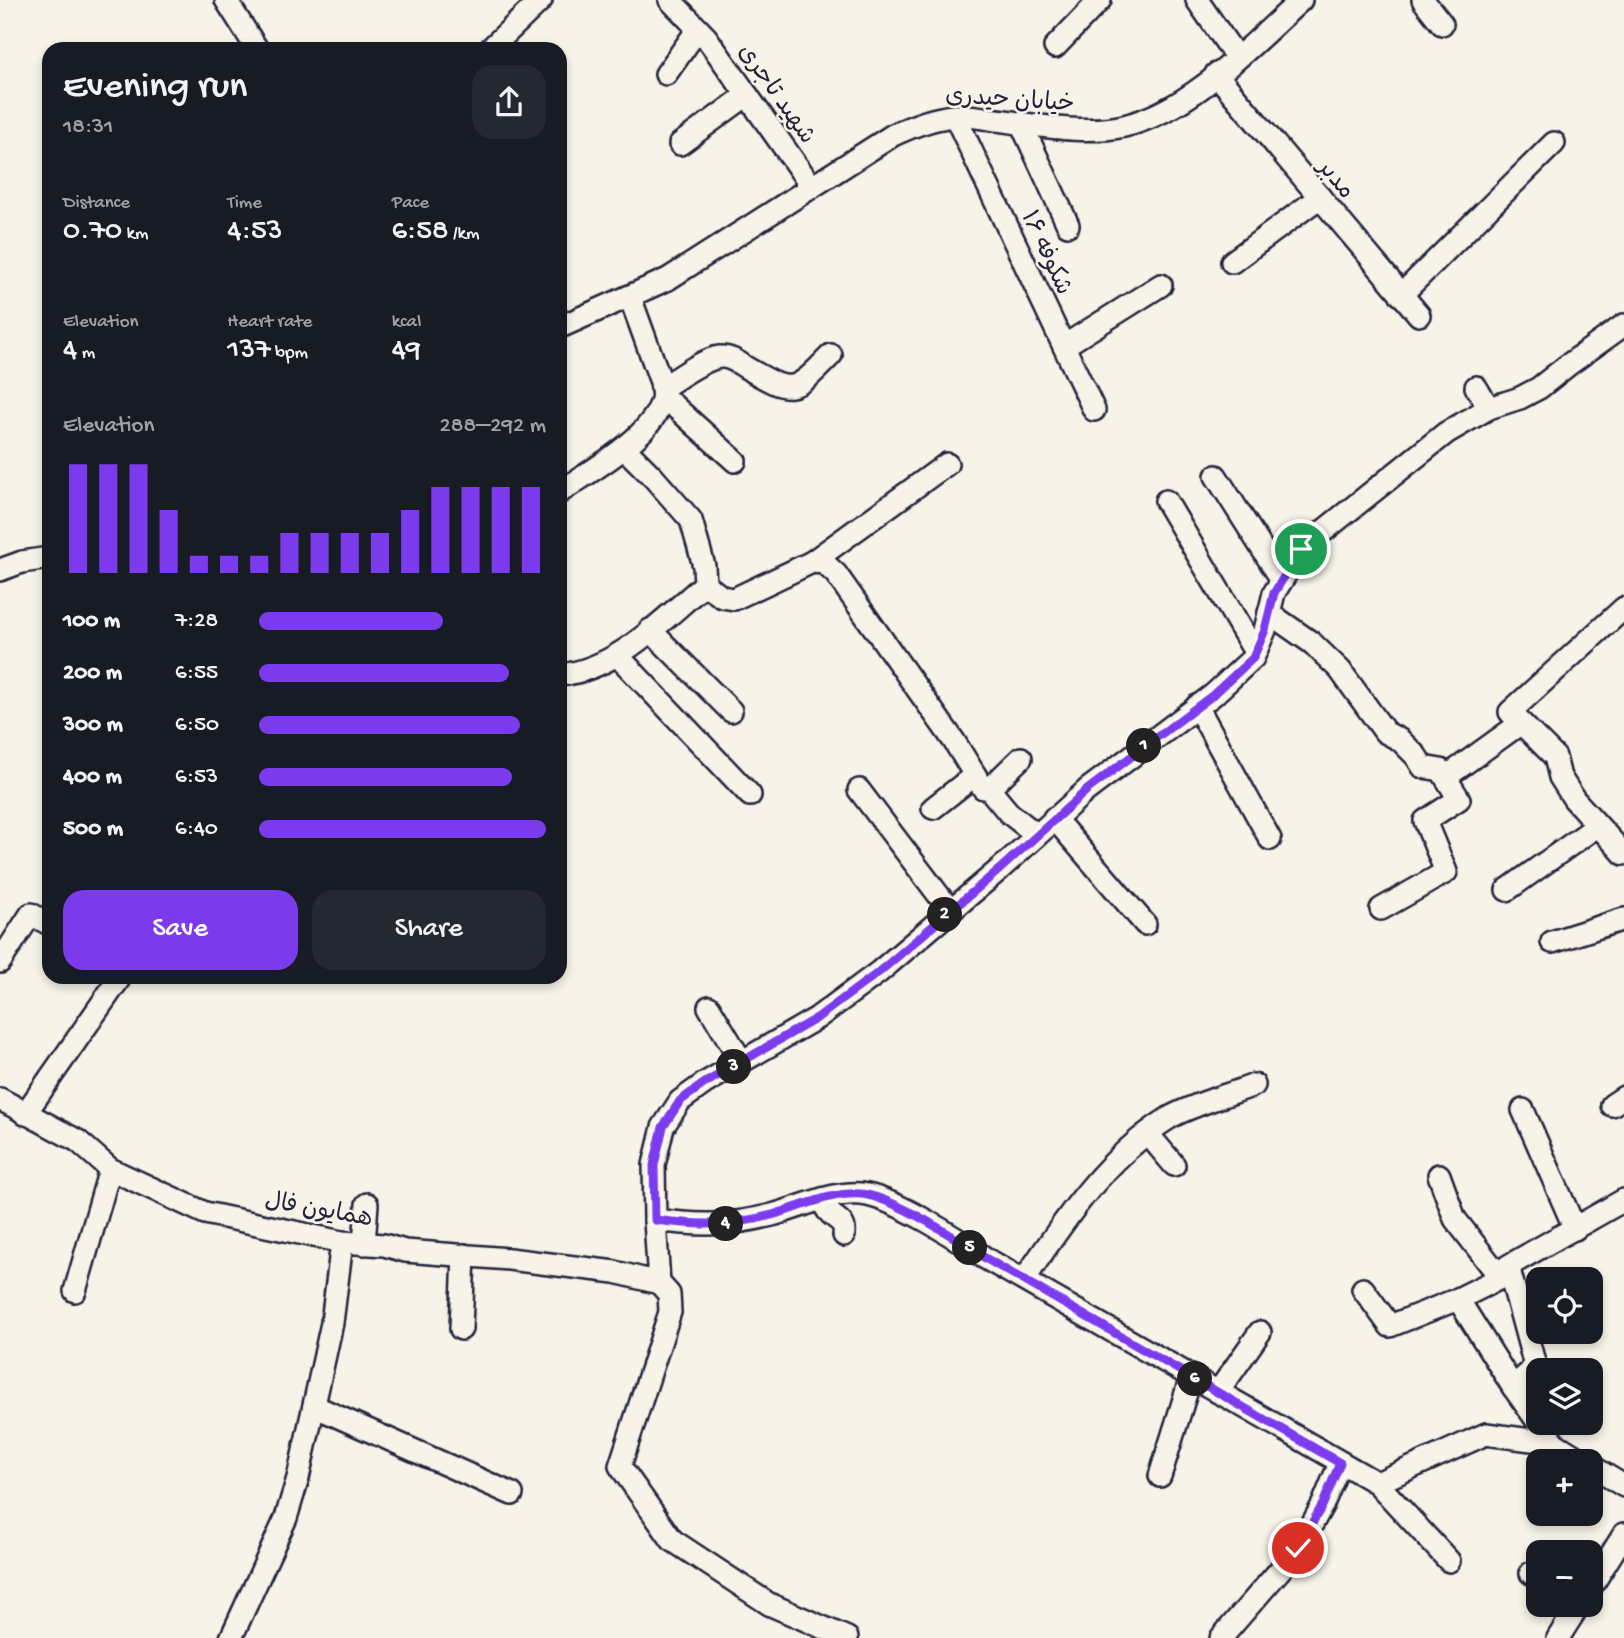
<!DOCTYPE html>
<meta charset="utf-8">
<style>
:root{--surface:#171b24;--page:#242831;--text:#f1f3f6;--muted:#9ea1a6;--accent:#7c3aed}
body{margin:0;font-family:"Gochi Hand","Playpen Sans Arabic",sans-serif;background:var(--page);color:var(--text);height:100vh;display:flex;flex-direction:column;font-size:26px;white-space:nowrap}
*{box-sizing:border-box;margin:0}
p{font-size:23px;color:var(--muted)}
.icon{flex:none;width:38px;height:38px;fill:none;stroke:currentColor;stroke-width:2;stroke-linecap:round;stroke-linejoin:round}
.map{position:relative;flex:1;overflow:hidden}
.side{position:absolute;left:42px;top:42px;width:525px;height:942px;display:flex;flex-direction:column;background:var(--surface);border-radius:21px;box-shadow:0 4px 10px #0003}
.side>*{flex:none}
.fabs{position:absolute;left:1526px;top:1267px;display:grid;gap:14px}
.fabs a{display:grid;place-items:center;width:77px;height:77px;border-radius:14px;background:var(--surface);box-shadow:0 4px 10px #0003;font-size:35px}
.pin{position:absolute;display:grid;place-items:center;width:60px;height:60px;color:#fff;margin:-30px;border:4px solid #fff;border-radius:50%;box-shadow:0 2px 7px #0007}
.km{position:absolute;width:35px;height:35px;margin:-18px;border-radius:50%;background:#222;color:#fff;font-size:19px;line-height:35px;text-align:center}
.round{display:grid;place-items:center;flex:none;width:74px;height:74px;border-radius:21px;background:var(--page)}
.overview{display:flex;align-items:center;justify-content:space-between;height:119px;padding:0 21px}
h1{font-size:38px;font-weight:600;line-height:52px}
.figures{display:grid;grid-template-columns:repeat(3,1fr);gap:10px;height:119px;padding:7px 21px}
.figures div{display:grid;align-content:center}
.figures b{font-size:30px;font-weight:600}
.figures small{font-size:19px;font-weight:400}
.figures p{font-size:19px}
.chart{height:196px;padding:14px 21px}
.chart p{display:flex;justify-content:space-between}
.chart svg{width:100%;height:126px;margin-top:7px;stroke:var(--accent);stroke-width:6}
.button{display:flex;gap:14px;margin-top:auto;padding:14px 21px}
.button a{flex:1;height:80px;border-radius:21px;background:var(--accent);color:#fff;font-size:28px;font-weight:600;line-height:80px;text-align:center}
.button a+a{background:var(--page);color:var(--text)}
ul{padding:0 21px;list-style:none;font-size:23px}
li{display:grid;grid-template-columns:112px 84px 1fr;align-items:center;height:52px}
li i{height:18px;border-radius:9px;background:var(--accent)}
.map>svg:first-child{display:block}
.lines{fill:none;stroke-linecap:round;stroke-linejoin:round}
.minor-casing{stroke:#22223b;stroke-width:26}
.minor{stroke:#f7f3e8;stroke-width:21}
.route-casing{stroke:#fff;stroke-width:14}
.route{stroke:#7c3aed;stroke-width:9}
.labels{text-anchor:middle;stroke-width:5;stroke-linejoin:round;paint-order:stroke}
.street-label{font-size:24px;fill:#22223b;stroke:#f7f3e8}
</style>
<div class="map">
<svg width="1624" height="1638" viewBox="0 0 1624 1638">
<rect width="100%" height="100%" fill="#f7f3e8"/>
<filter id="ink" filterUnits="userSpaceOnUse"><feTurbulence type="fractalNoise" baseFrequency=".0143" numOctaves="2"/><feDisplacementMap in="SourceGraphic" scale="14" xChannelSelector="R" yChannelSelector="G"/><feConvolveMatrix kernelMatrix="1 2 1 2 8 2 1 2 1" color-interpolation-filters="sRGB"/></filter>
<g filter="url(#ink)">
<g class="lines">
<g class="minor-casing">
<g id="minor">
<polyline points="226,0 257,49"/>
<polyline points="670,0 706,37 812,187"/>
<polyline points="1197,0 1237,58"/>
<polyline points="1423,0 1442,24"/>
<polyline points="1055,47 1100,0"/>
<polyline points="490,49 541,0"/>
<polyline points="666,74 698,29"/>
<polyline points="1216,74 1419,315"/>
<polyline points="955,116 1094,410"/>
<polyline points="1021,123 1068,225"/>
<polyline points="680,144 747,95"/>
<polyline points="1232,262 1320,197"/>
<polyline points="1401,295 1554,143"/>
<path d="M 560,327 L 668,279 L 893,135 C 912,126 932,118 954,116 C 968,115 983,118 996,120 C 1038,125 1083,135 1124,126 C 1192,110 1251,45 1301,0"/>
<polyline points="1064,346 1161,285"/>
<polyline points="1476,387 1489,408"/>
<path d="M 662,388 C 677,379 703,359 720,357 C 729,356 738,362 745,367 C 793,395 793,394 831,355"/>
<polyline points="663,396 735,461"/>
<polyline points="624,448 653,477 691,520 704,566 705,584"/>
<polyline points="1216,476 1282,580"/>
<path d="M 560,492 C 590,471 649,439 661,403 C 664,396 662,389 661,382 L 630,297"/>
<polyline points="1166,501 1255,652"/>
<polyline points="812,562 947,464"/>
<polyline points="0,570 22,562 49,558"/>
<polyline points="1624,608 1510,712 1555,757 1560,777 1574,799 1624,854"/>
<polyline points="1269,613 1312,643 1340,670 1385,732 1400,740 1416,756 1423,767 1441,770 1459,799 1425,821 1446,872 1381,909"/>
<polyline points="650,630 731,711"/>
<polyline points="618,656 750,795"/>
<path d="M 560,675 C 618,669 662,620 705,584 L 722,597 L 734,599 L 812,562 L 824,563 L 836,574 L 954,741 L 983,788 L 989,789 L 1009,813 L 1037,835"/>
<polyline points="1197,706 1270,839"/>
<polyline points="1446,777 1521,723"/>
<polyline points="989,789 1021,758"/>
<polyline points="859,790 950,910"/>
<polyline points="933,808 975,775"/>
<polyline points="1054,818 1145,924"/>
<polyline points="1507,890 1597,826"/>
<polyline points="1552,942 1624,919"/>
<polyline points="0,962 31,914 49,924"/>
<polyline points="709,1007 742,1062"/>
<polyline points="0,1099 78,1141 110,1169 205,1213 342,1242 384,1245 405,1251 509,1259 615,1272 659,1283"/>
<polyline points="1612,1105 1624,1097"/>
<polyline points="1523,1110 1575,1229"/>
<polyline points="25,1114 119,979"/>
<polyline points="1148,1134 1174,1165"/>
<polyline points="1439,1175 1455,1219 1500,1277"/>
<path d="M 823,1199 C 824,1203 825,1207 828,1211 C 836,1221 846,1220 844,1235"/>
<polyline points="655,1220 654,1165 663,1127 680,1101 705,1083 817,1018 879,972 1000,869 1087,790 1213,695 1253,658 1265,630 1274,593 1301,549 1446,433 1489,408 1520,398 1539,388 1568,365 1624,325"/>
<polyline points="364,1244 367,1204"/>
<path d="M 1024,1280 C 1065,1219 1105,1158 1169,1118 C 1191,1105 1229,1095 1254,1085"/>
<polyline points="1363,1289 1390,1326 1458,1299 1510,1273"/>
<polyline points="75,1291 110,1169"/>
<polyline points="1458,1299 1513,1387"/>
<polyline points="461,1329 464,1255"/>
<polyline points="1218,1392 1260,1332"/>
<polyline points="314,1406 512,1494"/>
<polyline points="1538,1422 1513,1387 1531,1371 1534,1362 1508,1266 1624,1200"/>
<polyline points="1547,1433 1554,1443 1583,1461"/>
<polyline points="1591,1466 1624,1486"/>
<polyline points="1160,1476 1191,1377"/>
<polyline points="1377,1483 1449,1561"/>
<polyline points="1531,1573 1538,1577"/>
<polyline points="1591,1587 1624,1534"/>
<polyline points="231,1638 286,1518 298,1478 332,1323 342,1242"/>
<path d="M 847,1638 L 769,1604 L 672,1540 L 620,1466 L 670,1312 L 669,1294 L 659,1283 L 655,1220 C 701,1226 728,1226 772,1215 C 802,1207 830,1192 861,1194 C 893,1197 958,1239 985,1258 L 1377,1483 L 1486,1434 L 1554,1443"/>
<polyline points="1221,1638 1299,1548 1323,1504 1340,1463"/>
<polyline points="1558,1638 1579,1605"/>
</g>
</g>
<use href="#minor" class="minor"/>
</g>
</g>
<g class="lines" filter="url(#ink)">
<g class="route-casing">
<path id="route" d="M 1298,1548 L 1323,1504 L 1340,1463 L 985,1258 C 958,1239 893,1197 861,1194 C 830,1192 802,1207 772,1215 C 728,1226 701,1226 655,1220 L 654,1165 L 663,1127 L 680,1101 L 705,1083 L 817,1018 L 879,972 L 1000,869 L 1087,790 L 1213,695 L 1253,658 L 1265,630 L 1274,593 L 1301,549"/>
</g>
<use href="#route" class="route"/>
</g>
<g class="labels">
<g class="street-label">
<text transform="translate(778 93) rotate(55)" y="8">شهید تاجری</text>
<text transform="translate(1010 98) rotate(4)" y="8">خیابان حیدری</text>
<text transform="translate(1337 178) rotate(50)" y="8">مدبر</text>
<text transform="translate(1048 252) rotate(65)" y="8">شکوفه ۱۶</text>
<text transform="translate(319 1208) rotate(10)" y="8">همایون فال</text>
</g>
</g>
</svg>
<div class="fabs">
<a><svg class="icon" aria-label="locate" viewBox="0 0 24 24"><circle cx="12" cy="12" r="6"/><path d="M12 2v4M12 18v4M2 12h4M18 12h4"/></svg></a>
<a><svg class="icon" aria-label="layers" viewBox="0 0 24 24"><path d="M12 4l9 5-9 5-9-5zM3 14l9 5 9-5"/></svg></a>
<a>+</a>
<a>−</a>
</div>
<div class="pin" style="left:1301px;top:549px;background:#1e9e55"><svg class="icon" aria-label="arrive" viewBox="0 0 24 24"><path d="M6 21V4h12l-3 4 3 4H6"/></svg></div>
<div class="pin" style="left:1298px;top:1548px;background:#d93025"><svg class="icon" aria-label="check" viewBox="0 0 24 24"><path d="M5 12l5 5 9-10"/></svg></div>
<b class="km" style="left:1144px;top:746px">1</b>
<b class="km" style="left:945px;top:915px">2</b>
<b class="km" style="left:734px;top:1067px">3</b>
<b class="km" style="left:726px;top:1224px">4</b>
<b class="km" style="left:970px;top:1248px">5</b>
<b class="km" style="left:1195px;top:1379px">6</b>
<section class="side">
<div class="overview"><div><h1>Evening run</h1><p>18:31</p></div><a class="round"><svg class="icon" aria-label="share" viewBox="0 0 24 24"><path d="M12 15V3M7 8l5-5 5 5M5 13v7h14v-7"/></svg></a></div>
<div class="figures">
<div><p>Distance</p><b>0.70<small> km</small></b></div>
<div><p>Time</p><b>4:53</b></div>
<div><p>Pace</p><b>6:58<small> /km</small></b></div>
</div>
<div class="figures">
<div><p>Elevation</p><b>4<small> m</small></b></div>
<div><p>Heart rate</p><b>137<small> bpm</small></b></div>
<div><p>kcal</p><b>49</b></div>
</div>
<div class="chart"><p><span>Elevation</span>288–292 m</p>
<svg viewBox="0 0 160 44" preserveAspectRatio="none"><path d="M5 44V6M15 44V6M25 44V6M35 44V22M45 44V38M55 44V38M65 44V38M75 44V30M85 44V30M95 44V30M105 44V30M115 44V22M125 44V14M135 44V14M145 44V14M155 44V14"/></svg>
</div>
<ul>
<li><b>100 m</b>7:28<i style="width:64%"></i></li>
<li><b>200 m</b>6:55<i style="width:87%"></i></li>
<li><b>300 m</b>6:50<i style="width:91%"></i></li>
<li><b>400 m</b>6:53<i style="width:88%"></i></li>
<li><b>500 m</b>6:40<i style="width:100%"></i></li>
</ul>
<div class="button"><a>Save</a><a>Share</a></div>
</section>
</div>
